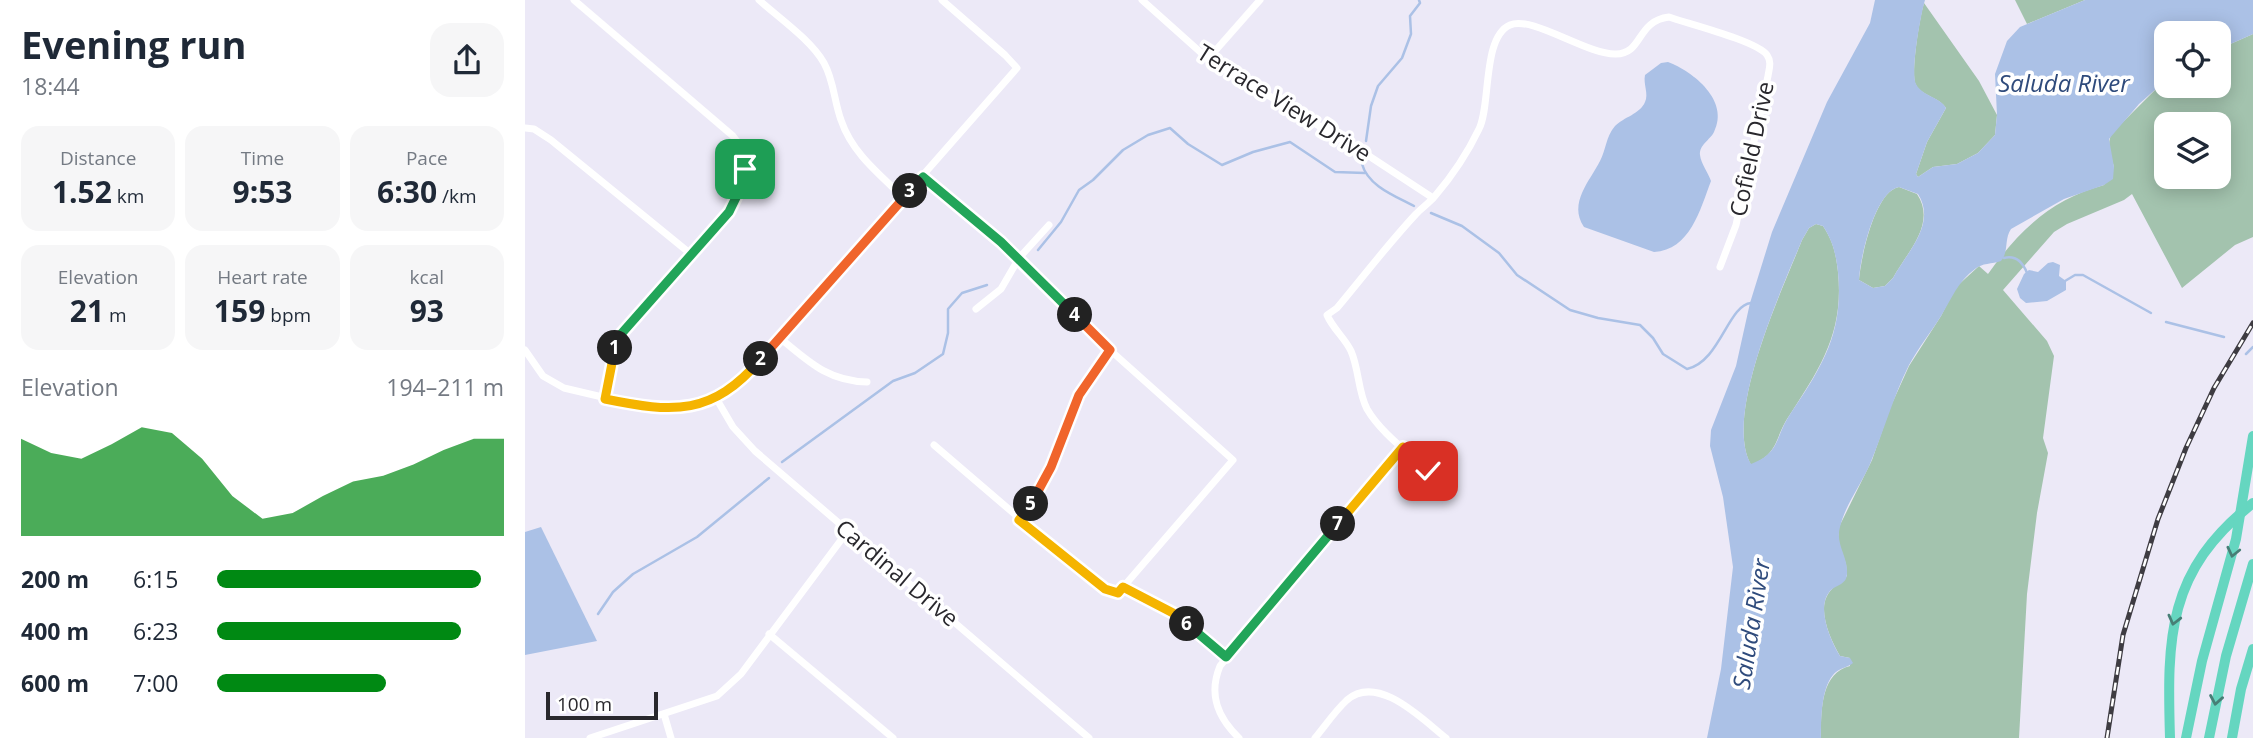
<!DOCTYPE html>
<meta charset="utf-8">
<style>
:root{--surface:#fff;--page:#f6f6f7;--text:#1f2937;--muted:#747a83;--accent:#008913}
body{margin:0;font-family:"Open Sans",sans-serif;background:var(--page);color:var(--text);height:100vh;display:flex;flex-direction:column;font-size:26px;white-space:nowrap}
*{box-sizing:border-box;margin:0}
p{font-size:23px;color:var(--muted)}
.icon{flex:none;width:38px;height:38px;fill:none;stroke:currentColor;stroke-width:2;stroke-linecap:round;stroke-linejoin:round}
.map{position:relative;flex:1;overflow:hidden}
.side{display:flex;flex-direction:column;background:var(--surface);width:525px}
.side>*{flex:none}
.tools{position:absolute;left:1629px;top:21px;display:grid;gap:14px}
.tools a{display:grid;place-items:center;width:77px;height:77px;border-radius:14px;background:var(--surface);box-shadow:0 4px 18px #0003;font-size:35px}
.scale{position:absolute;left:21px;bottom:18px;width:112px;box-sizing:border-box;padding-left:7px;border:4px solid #29282d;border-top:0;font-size:19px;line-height:24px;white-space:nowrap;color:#29282d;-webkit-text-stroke:5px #fff;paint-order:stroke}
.pin{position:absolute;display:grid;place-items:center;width:60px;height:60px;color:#fff;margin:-30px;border-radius:14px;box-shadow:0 4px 10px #0006}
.km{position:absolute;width:35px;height:35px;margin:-18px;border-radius:50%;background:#222;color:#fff;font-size:19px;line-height:35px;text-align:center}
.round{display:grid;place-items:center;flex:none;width:74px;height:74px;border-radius:21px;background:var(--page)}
.head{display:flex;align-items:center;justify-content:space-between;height:119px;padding:0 21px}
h1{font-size:38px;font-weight:700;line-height:52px}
.metrics{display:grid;grid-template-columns:repeat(3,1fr);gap:10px;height:119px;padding:7px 21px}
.metrics div{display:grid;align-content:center;border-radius:18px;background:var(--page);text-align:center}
.metrics b{font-size:30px;font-weight:700}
.metrics small{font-size:19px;font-weight:400}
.metrics p{font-size:19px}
.chart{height:196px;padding:14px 21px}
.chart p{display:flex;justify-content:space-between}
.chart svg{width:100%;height:126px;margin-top:7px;fill:var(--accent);opacity:.7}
ul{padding:0 21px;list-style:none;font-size:23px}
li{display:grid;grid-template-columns:112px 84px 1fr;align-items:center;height:52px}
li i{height:18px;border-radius:9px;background:var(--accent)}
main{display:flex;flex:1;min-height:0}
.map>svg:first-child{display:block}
.green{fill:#a3c3ae;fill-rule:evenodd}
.water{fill:#abc1e6;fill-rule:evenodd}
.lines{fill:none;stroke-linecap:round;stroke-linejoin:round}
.stream{stroke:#abc1e6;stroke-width:2.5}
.minor{stroke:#fff;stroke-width:7}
.highway{stroke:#65d6c0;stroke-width:10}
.rail-casing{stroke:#3e3c42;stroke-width:5}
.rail{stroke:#fff;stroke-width:2.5;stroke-dasharray:8;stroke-linecap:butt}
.oneway{stroke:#477f76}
.split-1-casing{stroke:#fff;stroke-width:14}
.split-2-casing{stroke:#fff;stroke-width:14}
.split-3-casing{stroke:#fff;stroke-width:14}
.split-4-casing{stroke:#fff;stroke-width:14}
.split-5-casing{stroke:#fff;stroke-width:14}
.split-6-casing{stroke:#fff;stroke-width:14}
.split-7-casing{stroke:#fff;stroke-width:14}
.split-8-casing{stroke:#fff;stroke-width:14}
.split-1{stroke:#22a559;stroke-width:9}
.split-2{stroke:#f5b400;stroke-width:9}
.split-3{stroke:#f0652b;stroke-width:9}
.split-4{stroke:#22a559;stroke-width:9}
.split-5{stroke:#f0652b;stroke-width:9}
.split-6{stroke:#f5b400;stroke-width:9}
.split-7{stroke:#22a559;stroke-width:9}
.split-8{stroke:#f5b400;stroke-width:9}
.labels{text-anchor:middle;stroke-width:7;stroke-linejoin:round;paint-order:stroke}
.street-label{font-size:23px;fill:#29282d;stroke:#fff}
.water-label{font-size:24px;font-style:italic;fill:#2f4b7c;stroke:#fff}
</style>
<main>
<section class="side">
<div class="head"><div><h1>Evening run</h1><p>18:44</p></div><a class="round"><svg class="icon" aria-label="share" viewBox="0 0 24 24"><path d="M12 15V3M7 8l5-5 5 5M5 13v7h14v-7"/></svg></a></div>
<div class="metrics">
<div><p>Distance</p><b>1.52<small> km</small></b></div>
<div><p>Time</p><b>9:53</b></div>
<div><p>Pace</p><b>6:30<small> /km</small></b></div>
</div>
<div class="metrics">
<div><p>Elevation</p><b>21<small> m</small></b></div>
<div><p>Heart rate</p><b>159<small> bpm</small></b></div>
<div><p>kcal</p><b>93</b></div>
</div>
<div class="chart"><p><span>Elevation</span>194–211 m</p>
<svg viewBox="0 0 160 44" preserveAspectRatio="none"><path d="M0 44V10L10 15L20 17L30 12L40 6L50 8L60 17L70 30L80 38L90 36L100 30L110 25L120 23L130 19L140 14L150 10L160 10V44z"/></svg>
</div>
<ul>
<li><b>200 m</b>6:15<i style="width:92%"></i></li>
<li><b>400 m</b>6:23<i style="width:85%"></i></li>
<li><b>600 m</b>7:00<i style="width:59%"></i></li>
</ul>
</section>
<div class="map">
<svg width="1728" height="738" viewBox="0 0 1728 738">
<rect width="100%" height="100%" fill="#ece9f7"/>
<g class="green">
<polygon points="1490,0 1560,0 1502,24"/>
<path d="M 1399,3 L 1454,81 L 1472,115 L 1470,135 L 1453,153 L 1432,164 L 1408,167 L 1393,177 L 1391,174 L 1402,142 L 1421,108 C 1414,97 1397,96 1391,85 C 1385,75 1395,16 1399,3 Z"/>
<path d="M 1728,34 L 1728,237 L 1710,245 L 1657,288 L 1607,194 L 1599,200 L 1542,224 L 1529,232 L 1478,290 L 1522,341 L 1529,356 L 1518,438 L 1523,453 L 1512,513 L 1502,594 L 1494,738 L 1296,738 C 1296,713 1295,673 1325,666 L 1325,658 L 1315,656 C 1306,641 1293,612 1302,596 C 1306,588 1315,582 1322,576 L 1321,564 L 1313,541 L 1314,527 L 1347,460 L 1365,408 L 1384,366 L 1416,316 L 1430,288 L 1454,266 L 1463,274 C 1494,230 1527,199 1579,185 L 1589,167 C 1586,156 1581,144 1587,133 L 1639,81 L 1641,80 L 1642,86 L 1694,86 L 1694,49 ZM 1642,124 L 1694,124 L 1694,177 L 1642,177 Z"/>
<path d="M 1374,187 L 1392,194 C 1412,224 1382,252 1368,278 L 1360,286 L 1348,288 L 1334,280 C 1336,257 1350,191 1374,187 Z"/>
<path d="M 1291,224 L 1298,226 C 1308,241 1311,254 1313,272 C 1319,332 1296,367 1264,416 C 1249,438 1255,453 1226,465 C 1198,415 1257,291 1277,240 L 1284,228 Z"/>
</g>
<g class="water">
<path d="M 1350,0 L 1400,0 C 1396,13 1385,73 1391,84 C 1397,96 1415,97 1421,108 L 1402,142 L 1391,174 L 1393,177 L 1408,167 L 1432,164 L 1453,153 L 1470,135 L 1472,115 L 1470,74 L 1482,41 L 1495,27 L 1560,0 L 1728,0 L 1728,34 L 1694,49 L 1694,33 L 1642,33 L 1641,80 L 1614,104 L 1584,139 L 1589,167 L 1588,179 L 1579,185 L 1539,199 L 1486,229 C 1479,239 1484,252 1476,261 C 1467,264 1457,263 1450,269 C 1433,281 1427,298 1416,316 C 1406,332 1394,347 1384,365 C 1368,397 1359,431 1345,464 C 1336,485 1320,505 1315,527 C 1310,544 1323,556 1322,573 C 1322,585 1312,584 1305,591 C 1291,607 1305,640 1315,656 L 1325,658 L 1328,663 C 1322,668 1313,668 1308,675 C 1296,689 1296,720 1296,738 L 1182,738 L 1196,669 L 1208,567 L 1198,497 L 1185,446 L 1186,430 L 1211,366 L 1225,303 L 1247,232 L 1302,102 L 1345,23 ZM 1374,187 L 1393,194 C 1412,224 1382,252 1368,278 L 1360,286 L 1348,288 L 1334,280 C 1335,258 1350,191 1374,187 ZM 1291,224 L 1298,226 C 1308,241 1311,255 1313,272 C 1319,333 1297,367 1264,416 C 1250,438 1255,453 1226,464 C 1198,417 1257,289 1277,240 L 1284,228 Z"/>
<path d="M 1143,62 C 1169,72 1205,101 1189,132 C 1185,140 1174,145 1175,155 C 1176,164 1183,172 1186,181 C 1175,210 1165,250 1129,252 L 1059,227 C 1043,203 1065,181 1075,161 C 1081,150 1081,136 1090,126 C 1099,117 1115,114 1120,102 C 1124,94 1118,84 1120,75 L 1136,63 Z"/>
<polygon points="1528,262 1535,265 1534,276 1541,281 1541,290 1522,301 1501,303 1495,298 1492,289 1499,274 1504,270 1513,272 1523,263"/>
<polygon points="16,527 72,641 0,655 0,532"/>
</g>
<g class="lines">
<g class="stream">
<polyline points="841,141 846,106 853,86 877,58 886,34 885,16 895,3 894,0"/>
<path d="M 837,164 C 843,186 870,196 889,206"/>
<path d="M 906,213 L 937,226 L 974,253 L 992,275 L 1045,310 L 1073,318 L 1115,325 L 1128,338 L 1138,354 L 1162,369 C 1195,362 1203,305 1226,303"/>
<polyline points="513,250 536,222 554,190 568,180 598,150 623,135 645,128 663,144 697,165 728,152 765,142 810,172 840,173"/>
<path d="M 1479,258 C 1491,255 1498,263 1502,273"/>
<polyline points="1540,281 1550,275 1558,275 1626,313"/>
<polyline points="1641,322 1699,337"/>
<polyline points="1721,354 1728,347"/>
<polyline points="257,462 368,381 390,373 418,354 423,333 423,309 437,293 462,285"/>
<polyline points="73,614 88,592 108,574 172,537 244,478"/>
</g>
<g class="minor">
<path d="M 49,0 L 208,136 C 246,179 188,233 159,263 C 138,285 116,307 98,332 C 85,349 84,378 80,399"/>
<path d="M 234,0 C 254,18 286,40 299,63 C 309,81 309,101 316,120 C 327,153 354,174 379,198"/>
<polyline points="617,0 683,59 844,156 908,198"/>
<polyline points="683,59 735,0"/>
<polyline points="0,128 9,129 26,140 167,255"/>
<polyline points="398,177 476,241 585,350 708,460 593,593 580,589 542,559 409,445"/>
<polyline points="451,309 476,289 494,258 524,225"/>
<path d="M 255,338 C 284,362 303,381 342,382"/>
<polyline points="0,350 18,376 39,388 124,408 150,408 178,404 199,394 218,380 492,68 480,55 417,0"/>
<polyline points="191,398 208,427 230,451 564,738"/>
<path d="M 903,471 C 883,452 856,433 842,409 C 833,392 834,369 826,351 C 820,338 808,329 802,315 L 812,308 C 838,277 863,244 891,214 C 897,208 904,203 910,196 C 928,175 942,154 954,129 C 966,106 957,37 985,25 C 1007,15 1062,55 1091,54 C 1118,54 1111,21 1144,17 C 1164,24 1232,41 1242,55 C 1247,62 1244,69 1243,76 L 1211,225 L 1195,267"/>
<polyline points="494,520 520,481 554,395 585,350"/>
<polyline points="598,587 648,613 701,657"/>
<polyline points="244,634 368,738"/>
<polyline points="139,714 146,738"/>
<polyline points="65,738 192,696 216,674 322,532"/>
<path d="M 714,738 C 693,718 683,695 695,666 L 878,447"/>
<path d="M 790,738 C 800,726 810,711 822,700 C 853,673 898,720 921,738"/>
</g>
<g class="highway">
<path d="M 1645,738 C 1642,637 1642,571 1728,503"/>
<polyline points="1661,738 1677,661 1711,539 1728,436"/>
<polyline points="1684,738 1701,656 1728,564"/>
<polyline points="1707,738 1716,689 1728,649"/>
</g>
<g class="rail-casing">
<polyline id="rail" points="1582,738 1598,635 1633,519 1661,448 1689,388 1728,323"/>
</g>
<use href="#rail" class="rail"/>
</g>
<defs><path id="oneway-chevron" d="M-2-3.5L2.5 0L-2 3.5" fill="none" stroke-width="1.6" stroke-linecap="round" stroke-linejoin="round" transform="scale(1.75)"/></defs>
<g class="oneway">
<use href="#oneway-chevron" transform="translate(1708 552) rotate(103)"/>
<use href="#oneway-chevron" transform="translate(1649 620) rotate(104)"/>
<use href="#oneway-chevron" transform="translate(1691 700) rotate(100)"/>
</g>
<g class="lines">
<g class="split-1-casing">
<polyline id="split-1" points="90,348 97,333 204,212 218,183 220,169"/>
</g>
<g class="split-2-casing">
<path id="split-2" d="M 90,348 L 80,399 C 149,413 187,416 236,359"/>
</g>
<g class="split-3-casing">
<polyline id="split-3" points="236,359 385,191"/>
</g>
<g class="split-4-casing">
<polyline id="split-4" points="385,191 398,177 476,242 550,315"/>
</g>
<g class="split-5-casing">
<polyline id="split-5" points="506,504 526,467 554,395 585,350 550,315"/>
</g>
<g class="split-6-casing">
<polyline id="split-6" points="506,504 494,520 580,589 593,593 598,587 648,613 662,624"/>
</g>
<g class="split-7-casing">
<polyline id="split-7" points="662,624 701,657 813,524"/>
</g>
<g class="split-8-casing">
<polyline id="split-8" points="813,524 878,447 903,471"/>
</g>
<use href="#split-1" class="split-1"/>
<use href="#split-2" class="split-2"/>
<use href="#split-3" class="split-3"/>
<use href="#split-4" class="split-4"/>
<use href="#split-5" class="split-5"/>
<use href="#split-6" class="split-6"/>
<use href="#split-7" class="split-7"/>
<use href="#split-8" class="split-8"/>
</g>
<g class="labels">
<g class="street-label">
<text transform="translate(759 103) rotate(32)" y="8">Terrace View Drive</text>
<text transform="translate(1227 149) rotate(-78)" y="8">Cofield Drive</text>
<text transform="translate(372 573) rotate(40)" y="8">Cardinal Drive</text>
</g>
<g class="water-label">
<text x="1539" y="92">Saluda River</text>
<text transform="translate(1227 624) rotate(-81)" y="8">Saluda River</text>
</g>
</g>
</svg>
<div class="tools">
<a><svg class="icon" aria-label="locate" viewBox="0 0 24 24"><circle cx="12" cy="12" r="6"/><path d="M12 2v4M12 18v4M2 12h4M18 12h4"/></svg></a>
<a><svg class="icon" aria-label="layers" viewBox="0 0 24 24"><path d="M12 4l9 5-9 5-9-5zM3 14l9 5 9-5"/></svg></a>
</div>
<div class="scale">100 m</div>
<div class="pin" style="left:220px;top:169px;background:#1e9e55"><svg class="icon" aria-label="arrive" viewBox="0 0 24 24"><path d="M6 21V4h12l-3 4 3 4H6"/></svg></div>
<div class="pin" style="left:903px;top:471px;background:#d93025"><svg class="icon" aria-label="check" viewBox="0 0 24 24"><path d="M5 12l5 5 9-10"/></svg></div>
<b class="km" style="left:90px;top:348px">1</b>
<b class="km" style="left:236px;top:359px">2</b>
<b class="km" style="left:385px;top:191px">3</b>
<b class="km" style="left:550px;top:315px">4</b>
<b class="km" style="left:506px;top:504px">5</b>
<b class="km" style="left:662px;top:624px">6</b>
<b class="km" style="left:813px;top:524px">7</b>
</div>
</main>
